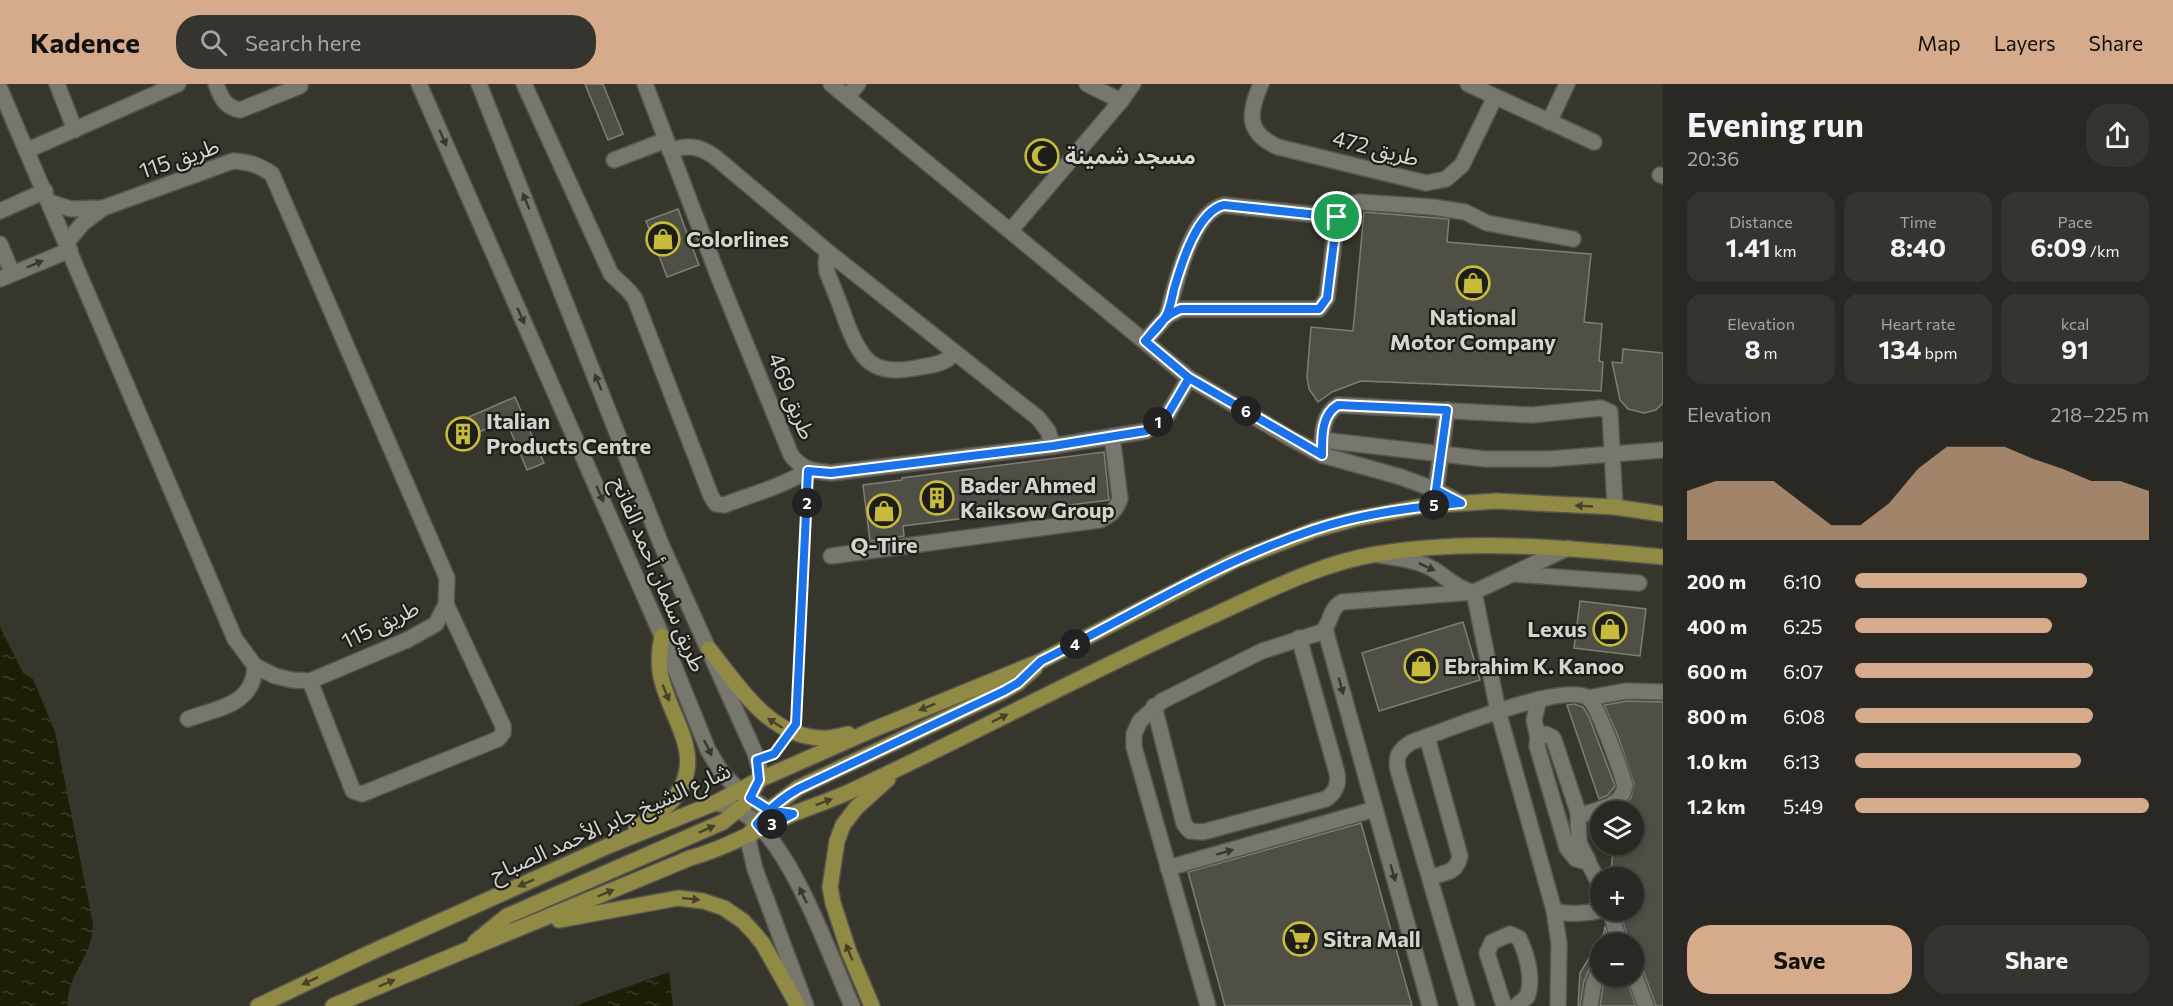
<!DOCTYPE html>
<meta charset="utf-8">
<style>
:root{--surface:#292822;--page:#35342f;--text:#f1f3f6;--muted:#a5a6a5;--line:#454440;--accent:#d6ab8b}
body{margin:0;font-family:Commissioner,"Noto Sans Arabic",sans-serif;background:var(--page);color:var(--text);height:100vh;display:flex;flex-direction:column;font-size:22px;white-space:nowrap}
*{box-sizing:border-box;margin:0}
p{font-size:20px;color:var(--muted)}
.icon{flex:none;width:33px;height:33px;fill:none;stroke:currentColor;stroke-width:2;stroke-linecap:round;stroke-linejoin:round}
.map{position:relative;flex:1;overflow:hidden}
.panel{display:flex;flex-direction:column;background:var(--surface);width:510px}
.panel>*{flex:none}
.tools{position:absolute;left:1590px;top:717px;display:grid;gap:12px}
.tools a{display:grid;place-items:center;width:54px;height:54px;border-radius:50%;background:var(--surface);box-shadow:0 3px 9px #0003,0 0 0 2px var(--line);font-size:30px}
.pin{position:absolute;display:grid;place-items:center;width:51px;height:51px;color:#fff;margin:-26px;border:3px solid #fff;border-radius:50%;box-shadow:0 2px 6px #0007}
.km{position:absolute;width:30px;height:30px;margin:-15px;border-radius:50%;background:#222;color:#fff;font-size:16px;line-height:30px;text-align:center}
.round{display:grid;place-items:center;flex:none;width:63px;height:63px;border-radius:24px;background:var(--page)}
.summary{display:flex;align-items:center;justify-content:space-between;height:102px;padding:0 24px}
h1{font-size:33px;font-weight:700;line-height:45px}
.figures{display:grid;grid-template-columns:repeat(3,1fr);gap:9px;height:102px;padding:6px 24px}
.figures div{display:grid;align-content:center;border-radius:15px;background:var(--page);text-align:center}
.figures b{font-size:26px;font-weight:700}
.figures small{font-size:16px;font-weight:400}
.figures p{font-size:16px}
.chart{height:168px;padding:12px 24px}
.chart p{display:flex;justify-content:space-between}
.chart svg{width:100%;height:108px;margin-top:6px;fill:var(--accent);opacity:.7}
.action{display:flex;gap:12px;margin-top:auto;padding:12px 24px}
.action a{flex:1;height:69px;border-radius:24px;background:var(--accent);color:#111;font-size:24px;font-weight:700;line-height:69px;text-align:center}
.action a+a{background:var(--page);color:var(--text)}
ul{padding:0 24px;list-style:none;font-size:20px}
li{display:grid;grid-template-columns:96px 72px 1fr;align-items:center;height:45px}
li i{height:15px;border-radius:8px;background:var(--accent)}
header{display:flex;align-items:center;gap:36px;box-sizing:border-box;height:84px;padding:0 30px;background:var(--accent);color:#111}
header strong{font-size:28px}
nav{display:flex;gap:33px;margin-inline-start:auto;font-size:21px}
.search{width:420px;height:54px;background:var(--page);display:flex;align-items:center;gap:15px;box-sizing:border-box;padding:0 21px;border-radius:24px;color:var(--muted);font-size:22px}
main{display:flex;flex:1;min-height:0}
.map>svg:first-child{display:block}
.water{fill:url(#water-ripples)}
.building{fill:#504f46;stroke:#7f7e74;stroke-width:1.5}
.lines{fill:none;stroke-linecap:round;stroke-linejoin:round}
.minor-casing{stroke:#55544e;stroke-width:18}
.major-casing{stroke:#55544e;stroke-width:18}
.path{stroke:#85847d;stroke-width:2;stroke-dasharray:4.5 3;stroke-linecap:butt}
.minor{stroke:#78776e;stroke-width:15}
.major{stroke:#918a44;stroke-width:15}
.oneway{fill:#383833}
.oneway2{fill:#464328}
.route-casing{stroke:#fff;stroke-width:12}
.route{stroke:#1a73e8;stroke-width:8}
.labels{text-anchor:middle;stroke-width:4.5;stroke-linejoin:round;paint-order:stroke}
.street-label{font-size:22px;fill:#d5d5cf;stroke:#1d1d19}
.poi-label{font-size:22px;font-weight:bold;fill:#d5d5cf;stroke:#1d1d19;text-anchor:start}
</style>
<header>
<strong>Kadence</strong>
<div class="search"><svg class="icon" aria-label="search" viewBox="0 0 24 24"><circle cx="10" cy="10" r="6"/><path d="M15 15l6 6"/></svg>Search here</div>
<nav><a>Map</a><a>Layers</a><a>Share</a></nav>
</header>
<main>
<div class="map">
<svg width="1663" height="922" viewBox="0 0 1663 922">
<defs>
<pattern id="water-ripples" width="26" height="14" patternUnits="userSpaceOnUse" patternTransform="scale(1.5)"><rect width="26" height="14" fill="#1f1d05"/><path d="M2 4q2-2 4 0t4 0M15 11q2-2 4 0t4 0" fill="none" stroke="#3f3d28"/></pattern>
</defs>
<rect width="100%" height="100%" fill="#37362d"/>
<g class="water">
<path d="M 0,543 L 23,589 L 33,595 L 55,648 L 93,840 C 92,846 92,853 90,859 C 83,881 66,898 68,922 L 0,922 Z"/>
<polygon points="669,888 673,922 574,922"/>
</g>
<g class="building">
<polygon points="585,0 603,0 623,50 608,56"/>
<polygon points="678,125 699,181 667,193 646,137"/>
<polygon points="1364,128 1449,135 1447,158 1591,170 1584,238 1602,240 1599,277 1603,278 1601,307 1361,297 1332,308 1318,318 1309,305 1307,292 1311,243 1353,247"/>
<polygon points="1623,265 1663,269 1663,319 1656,326 1644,329 1628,325 1620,316 1612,278 1622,279"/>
<polygon points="515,313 544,379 527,386 506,336 455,359 448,342"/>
<polygon points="1104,368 1109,416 903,442 904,452 870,457 863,401 902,396 902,394"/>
<polygon points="1580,517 1646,525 1640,572 1574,564"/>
<polygon points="1463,538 1480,596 1379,627 1362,569"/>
<polygon points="1627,617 1663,618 1663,922 1656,922 1643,886 1640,882 1634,881 1634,860 1629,860 1620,826 1634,826 1634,794 1610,794 1614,760 1634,760 1634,728 1618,728 1631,714 1634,700 1618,652 1604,621"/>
<polygon points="1574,620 1583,623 1589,633 1615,702 1608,711 1599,715 1567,621"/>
<polygon points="1361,739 1412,922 1225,922 1188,788"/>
<polygon points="1605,842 1610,860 1600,860 1600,876 1595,878 1591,882 1584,897 1580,922 1578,922 1580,889 1604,849"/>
<polygon points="1608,892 1625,892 1636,922 1600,922 1603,902"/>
</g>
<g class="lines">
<g class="minor-casing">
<g id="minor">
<polyline points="57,0 75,46"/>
<path d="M 216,0 C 221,14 225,23 240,26 L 300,2"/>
<polyline points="419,0 662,552 708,666 722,689 740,707 764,723 781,729"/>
<polyline points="479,0 661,460 755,669 760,686 759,696"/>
<path d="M 524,0 L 611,190 L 629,207 L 635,215 L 711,412 L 716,420 L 724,421 C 752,410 782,403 808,386"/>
<path d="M 645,0 L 719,194 L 791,371 C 802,386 813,387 831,389 L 1053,362 L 1146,347 L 1168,330 L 1189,294"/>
<polyline points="831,0 1189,294 1290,354 1322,371 1401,393 1436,406 1461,419"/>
<polyline points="1087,0 1121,17"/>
<path d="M 1261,0 C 1248,29 1246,49 1278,63 L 1426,99 L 1446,95 L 1462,81 L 1495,13"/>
<polyline points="1468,0 1594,58"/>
<path d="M 0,5 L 235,555 L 255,582 L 275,592 L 292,596 L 310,597 L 407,556 L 436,540 L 446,520 L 447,494 L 272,90 C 259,81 249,78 233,77 L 103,124 L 71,125 L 49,118"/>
<polyline points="847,13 858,0"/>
<polyline points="1549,38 1567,0"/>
<polyline points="28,66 178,0"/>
<path d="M 670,67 C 687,60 700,62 715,73 L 828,168 L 1038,334 L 1048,347 L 1053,362"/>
<polyline points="614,76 666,56"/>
<polyline points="1660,91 1663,92"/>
<polyline points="0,127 45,107"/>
<polyline points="1011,146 1121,17 1133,0"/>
<polyline points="67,158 83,139 103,124"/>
<polyline points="0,160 12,189"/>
<path d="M 828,168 L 826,178 L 827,188 C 834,205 841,223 847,240 C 862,278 874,292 916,284 C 930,281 945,281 954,269"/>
<polyline points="0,195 70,166"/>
<path d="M 1167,232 C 1175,203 1191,128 1224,121 L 1337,133"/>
<polyline points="1145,257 1167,232 1181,225 1319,225 1327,214 1337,133 1345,122 1359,118 1432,123 1465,128 1487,139 1573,155"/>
<polyline points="1322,356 1485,375 1549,375 1663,366"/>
<path d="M 1322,371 C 1322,353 1321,331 1338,321 L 1532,331 L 1601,324 L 1610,328 L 1615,423"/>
<polyline points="1436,406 1447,326"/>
<path d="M 1379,471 C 1397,474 1417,476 1433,485 C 1446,493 1455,503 1469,507"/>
<path d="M 831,472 L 1100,436 C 1111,431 1116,426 1120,415 L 1112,352"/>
<polyline points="1514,490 1639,499"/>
<polyline points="1474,508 1498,627 1554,826 1559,860 1558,922"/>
<polyline points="1325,545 1430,922"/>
<polyline points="310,597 353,707 362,710 498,655 503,649 503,642 446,520"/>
<polyline points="1588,614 1626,607 1663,608"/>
<path d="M 1154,622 L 1184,740 L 1190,747 L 1203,748 L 1326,715 C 1336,708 1339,700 1337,689 L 1299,554"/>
<path d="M 188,635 C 218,624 254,621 255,582"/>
<polygon points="1545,650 1552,653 1554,656 1578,728 1579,759 1588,776 1587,778 1576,775 1567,764 1537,662 1538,654"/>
<path d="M 1427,653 L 1460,772 C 1457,789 1445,789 1430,793"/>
<polyline points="1538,654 1534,636 1539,615"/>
<path d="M 715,719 C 726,721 736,724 745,730 C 792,761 829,870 852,922"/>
<polyline points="749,751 749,760 755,785 806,922"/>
<polyline points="1588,778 1600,801"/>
<polyline points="1168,784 1375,725"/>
<path d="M 1554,826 C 1566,832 1590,829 1602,826"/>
<polyline points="1610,826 1620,860"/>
<polyline points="1634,890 1646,922"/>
<path d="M 1208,922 L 1134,663 L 1134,650 L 1140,637 L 1162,617 L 1262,567 L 1322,548 C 1332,538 1329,525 1342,518 L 1474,508 L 1568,464"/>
<path d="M 1467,922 L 1398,686 C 1395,672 1400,665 1412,658 C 1442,648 1564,597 1588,614 C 1598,621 1621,687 1625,702 C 1622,723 1597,725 1579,732"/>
<path d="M 1504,922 L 1487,869 L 1492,858 L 1510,850 L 1519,854 C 1527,871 1534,895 1527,913 L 1516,922"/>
<polyline points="1590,922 1594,899 1600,886"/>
</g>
</g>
<g class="major-casing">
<g id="major">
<path d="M 709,565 C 739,602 768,652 821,654 C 830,655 839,652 848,650"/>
<path d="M 636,744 C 647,736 660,729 670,719 C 710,675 671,638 661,593 C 658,579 659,566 662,552"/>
<polyline points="750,749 769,726 798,704 1004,607 1018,599 1035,584"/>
<polyline points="559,836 678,814 703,817 724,824 743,837 755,850 763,860 798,922"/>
<polyline points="475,858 507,832 723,738 745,720 759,696"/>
<polyline points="258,922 365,871 608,762 715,719 759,696 872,646 1041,577 1234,477 1314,446 1354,435 1423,422 1496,417 1615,423 1663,430"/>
<path d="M 333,922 C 451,871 571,824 690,774 C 727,764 760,744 795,729 C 813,722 831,716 849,708 C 967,653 1082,591 1201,537 C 1258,512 1315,480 1377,470 C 1472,454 1567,464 1663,473"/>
<polyline points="872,922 849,868 833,819 830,803 837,757 843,741 856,724 888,695"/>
</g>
</g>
<g class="path">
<polyline points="796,635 807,401"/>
<polyline points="771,671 774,670 783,658"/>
</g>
<use href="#minor" class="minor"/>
<use href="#major" class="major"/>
</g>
<defs><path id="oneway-solid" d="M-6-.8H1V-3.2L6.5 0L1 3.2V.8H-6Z" transform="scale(1.5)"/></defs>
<g class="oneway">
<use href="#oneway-solid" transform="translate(443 54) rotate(66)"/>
<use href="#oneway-solid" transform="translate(526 117) rotate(-112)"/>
<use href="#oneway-solid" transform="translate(35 180) rotate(-23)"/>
<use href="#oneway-solid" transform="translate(521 232) rotate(66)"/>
<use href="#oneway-solid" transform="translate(598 298) rotate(-112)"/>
<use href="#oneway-solid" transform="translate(600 410) rotate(66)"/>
<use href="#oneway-solid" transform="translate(1427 483) rotate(25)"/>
<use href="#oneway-solid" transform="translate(1341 602) rotate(75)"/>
<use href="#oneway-solid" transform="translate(708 664) rotate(64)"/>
<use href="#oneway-solid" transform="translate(1225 768) rotate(-16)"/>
<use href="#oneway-solid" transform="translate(1393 789) rotate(74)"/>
<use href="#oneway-solid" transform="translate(803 811) rotate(-115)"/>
</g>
<g class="oneway2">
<use href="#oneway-solid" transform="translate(1584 422) rotate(-177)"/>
<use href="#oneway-solid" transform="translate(666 609) rotate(68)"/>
<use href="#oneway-solid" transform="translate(927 623) rotate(158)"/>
<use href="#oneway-solid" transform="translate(1000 634) rotate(-26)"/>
<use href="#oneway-solid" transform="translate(775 639) rotate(-147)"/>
<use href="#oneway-solid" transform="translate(824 718) rotate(-21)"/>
<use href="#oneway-solid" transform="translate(707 745) rotate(-24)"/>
<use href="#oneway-solid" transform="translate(526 799) rotate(156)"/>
<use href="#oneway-solid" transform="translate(606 809) rotate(-23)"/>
<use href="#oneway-solid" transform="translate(691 815) rotate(6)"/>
<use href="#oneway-solid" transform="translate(849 868) rotate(-112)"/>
<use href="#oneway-solid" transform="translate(310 897) rotate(155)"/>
<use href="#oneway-solid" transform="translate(387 899) rotate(-23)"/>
</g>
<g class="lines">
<g class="route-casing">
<path id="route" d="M 1337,133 L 1224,121 C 1197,127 1181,181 1174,205 C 1172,214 1170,225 1166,232 C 1161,241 1152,249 1145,257 L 1189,294 L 1168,330 L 1146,347 L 1053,362 L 831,389 L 808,387 L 796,640 L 774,670 L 757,676 L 759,696 L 750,714 L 769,726 L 793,730 L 762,746 L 757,740 C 769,725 782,714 798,705 L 1004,607 L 1018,599 L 1041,577 C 1131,532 1217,478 1313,446 C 1360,430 1412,423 1461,419 L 1436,406 L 1447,326 L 1338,321 C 1321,331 1322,353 1322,371 L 1189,294 L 1145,257 C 1156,244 1164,231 1181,225 L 1319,225 L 1327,214 L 1337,133"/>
</g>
<use href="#route" class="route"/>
</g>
<defs>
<g id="mosque-ring" transform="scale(1.725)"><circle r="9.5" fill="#1d1d19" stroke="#c8bb3b" stroke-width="1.5"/><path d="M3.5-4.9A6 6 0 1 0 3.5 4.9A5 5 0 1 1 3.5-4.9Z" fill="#c8bb3b"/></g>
<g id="shop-ring" transform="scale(1.725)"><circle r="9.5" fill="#1d1d19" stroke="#c8bb3b" stroke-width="1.5"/><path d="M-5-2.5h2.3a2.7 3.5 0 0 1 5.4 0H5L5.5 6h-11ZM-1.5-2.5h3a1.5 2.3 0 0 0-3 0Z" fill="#c8bb3b"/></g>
<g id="building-ring" transform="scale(1.725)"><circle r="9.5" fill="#1d1d19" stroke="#c8bb3b" stroke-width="1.5"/><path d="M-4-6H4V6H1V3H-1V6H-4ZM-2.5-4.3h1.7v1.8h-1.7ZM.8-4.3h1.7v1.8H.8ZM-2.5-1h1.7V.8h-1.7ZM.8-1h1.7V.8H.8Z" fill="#c8bb3b"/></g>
<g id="supermarket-ring" transform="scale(1.725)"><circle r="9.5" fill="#1d1d19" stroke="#c8bb3b" stroke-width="1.5"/><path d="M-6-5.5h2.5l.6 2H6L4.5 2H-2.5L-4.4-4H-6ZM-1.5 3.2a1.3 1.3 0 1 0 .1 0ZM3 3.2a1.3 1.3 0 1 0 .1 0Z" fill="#c8bb3b"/></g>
</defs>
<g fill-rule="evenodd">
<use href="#mosque-ring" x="1042" y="72"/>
<use href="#shop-ring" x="663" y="155"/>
<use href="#shop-ring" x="1473" y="199"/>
<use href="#building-ring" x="463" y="350"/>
<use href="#building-ring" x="937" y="414"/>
<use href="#shop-ring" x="884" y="427"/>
<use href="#shop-ring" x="1610" y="545"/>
<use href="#shop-ring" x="1421" y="582"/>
<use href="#supermarket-ring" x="1300" y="855"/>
</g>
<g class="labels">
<g class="street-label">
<text transform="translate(1376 64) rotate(14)" y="8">طريق 472</text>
<text transform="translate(179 74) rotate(-19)" y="8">طريق 115</text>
<text transform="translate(792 312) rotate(68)" y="8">طريق 469</text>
<text transform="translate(659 490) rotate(67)" y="8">طريق سلمان أحمد الفاتح</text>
<text transform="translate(380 540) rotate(-26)" y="8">طريق 115</text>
<text transform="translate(610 738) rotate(-24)" y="8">شارع الشيخ جابر الأحمد الصباح</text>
</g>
<g class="poi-label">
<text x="1065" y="80">مسجد شمينة</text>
<text x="686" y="163">Colorlines</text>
<text x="1473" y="241" text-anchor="middle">National<tspan x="1473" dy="25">Motor Company</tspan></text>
<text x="486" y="345">Italian<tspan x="486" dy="25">Products Centre</tspan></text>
<text x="960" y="409">Bader Ahmed<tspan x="960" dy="25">Kaiksow Group</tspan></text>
<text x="884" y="469" text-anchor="middle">Q-Tire</text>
<text x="1587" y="553" text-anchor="end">Lexus</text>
<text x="1444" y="590">Ebrahim K. Kanoo</text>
<text x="1323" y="863">Sitra Mall</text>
</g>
</g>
</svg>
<div class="tools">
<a><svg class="icon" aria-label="layers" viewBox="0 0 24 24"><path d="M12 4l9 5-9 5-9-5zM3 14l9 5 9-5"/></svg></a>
<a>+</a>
<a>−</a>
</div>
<div class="pin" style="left:1337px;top:133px;background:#1e9e55"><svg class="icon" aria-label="arrive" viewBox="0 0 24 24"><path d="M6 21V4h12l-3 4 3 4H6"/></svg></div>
<b class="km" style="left:1158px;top:338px">1</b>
<b class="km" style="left:807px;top:419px">2</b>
<b class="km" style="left:772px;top:740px">3</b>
<b class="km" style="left:1075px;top:560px">4</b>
<b class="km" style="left:1434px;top:421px">5</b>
<b class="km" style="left:1246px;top:327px">6</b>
</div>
<section class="panel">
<div class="summary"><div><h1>Evening run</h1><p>20:36</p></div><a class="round"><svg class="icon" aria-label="share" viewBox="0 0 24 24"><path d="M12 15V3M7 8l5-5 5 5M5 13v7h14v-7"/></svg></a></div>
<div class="figures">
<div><p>Distance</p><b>1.41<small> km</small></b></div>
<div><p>Time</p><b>8:40</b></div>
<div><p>Pace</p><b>6:09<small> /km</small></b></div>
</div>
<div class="figures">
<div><p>Elevation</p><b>8<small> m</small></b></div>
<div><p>Heart rate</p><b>134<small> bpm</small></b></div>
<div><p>kcal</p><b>91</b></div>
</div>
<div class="chart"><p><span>Elevation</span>218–225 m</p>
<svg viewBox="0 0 160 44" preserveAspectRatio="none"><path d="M0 44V24L10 20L20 20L30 20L40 29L50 38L60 38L70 29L80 15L90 6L100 6L110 6L120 11L130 15L140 20L150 20L160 24V44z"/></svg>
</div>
<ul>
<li><b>200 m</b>6:10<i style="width:79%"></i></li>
<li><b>400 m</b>6:25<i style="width:67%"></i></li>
<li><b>600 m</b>6:07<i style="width:81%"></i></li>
<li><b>800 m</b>6:08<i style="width:81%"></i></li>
<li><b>1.0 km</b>6:13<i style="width:77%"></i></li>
<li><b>1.2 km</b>5:49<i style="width:100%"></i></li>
</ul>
<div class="action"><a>Save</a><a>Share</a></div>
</section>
</main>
